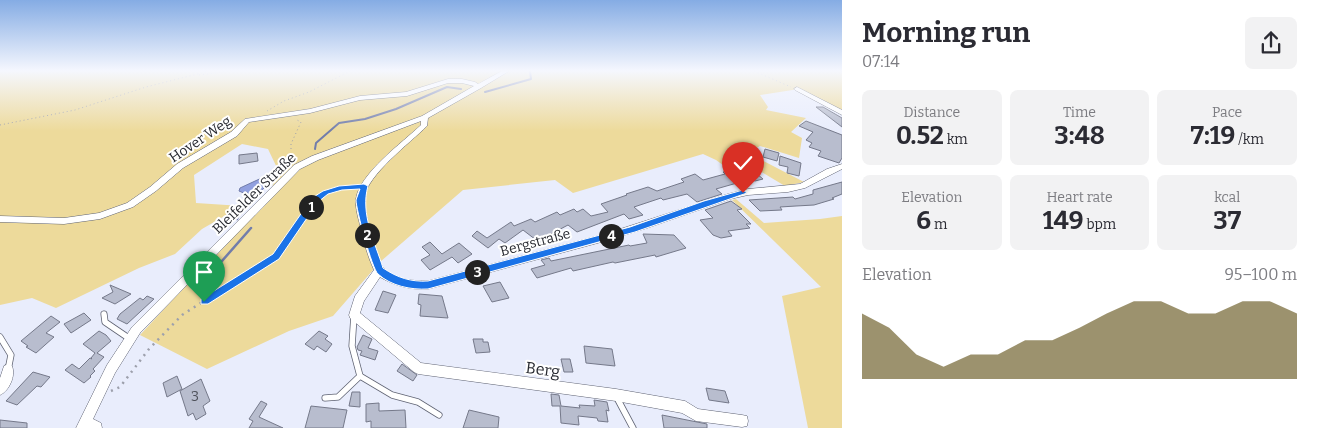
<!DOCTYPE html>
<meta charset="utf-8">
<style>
:root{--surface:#fff;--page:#f2f2f3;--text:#2b2b33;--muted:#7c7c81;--accent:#736532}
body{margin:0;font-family:Bitter,serif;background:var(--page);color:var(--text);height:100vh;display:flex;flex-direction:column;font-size:19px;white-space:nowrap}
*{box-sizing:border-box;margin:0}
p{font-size:16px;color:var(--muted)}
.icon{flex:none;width:28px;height:28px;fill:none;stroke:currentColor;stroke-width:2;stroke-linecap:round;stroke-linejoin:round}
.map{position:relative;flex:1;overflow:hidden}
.details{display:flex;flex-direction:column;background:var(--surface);width:475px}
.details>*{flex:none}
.pin{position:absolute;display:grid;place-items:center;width:42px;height:42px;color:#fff;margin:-51px -21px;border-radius:50% 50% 50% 0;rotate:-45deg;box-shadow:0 0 5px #0007}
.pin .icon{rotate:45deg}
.km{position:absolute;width:25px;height:25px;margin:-12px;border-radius:50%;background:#222;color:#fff;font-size:14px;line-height:25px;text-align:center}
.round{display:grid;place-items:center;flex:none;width:52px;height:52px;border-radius:8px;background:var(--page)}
.head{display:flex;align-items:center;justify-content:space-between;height:85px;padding:0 20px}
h1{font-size:28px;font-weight:700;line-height:38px}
.figures{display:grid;grid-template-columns:repeat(3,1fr);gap:8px;height:85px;padding:5px 20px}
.figures div{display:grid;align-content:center;border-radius:8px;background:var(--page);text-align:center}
.figures b{font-size:25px;font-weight:700}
.figures small{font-size:14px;font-weight:400}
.figures p{font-size:14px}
.chart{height:140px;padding:10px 20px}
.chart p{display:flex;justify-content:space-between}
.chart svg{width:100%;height:90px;margin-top:5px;fill:var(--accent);opacity:.7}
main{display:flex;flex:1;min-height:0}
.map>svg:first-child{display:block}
.green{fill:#edda9b}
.water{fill:#91a0df;stroke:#727dab}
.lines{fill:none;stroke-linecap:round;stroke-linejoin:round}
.stream-far2{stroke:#727dab;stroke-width:2}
.stream-far1{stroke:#727dab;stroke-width:2.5}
.stream{stroke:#727dab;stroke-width:3}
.building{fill:#b8bdce;stroke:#75798a}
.lane-casing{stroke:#5f6373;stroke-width:7}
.street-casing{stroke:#5f6373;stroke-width:1}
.path-far2{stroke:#9da0ac;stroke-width:1;stroke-dasharray:1 3;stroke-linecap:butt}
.path-far1{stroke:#9da0ac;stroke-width:2;stroke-dasharray:1 4;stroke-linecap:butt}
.path{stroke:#9da0ac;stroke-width:2.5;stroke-dasharray:2 5;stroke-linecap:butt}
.lane{stroke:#fff;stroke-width:5.5}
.street{fill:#fff;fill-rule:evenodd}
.route{fill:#1a73e8;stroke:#fff}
.labels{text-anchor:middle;stroke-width:4;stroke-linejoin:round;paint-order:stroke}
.street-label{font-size:14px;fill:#282a31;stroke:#fff}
.near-number-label{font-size:14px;fill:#4c4f58}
.near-street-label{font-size:16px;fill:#282a31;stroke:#fff}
</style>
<main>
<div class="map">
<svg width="842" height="428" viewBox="0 0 842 428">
<rect width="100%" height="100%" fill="#e9edfc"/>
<g class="green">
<polygon points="0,71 842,71 842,111 799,89 760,95 768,107 766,110 806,118 791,132 802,138 799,158 760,146 748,153 804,182 785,186 750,165 731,171 716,160 703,154 573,193 555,180 463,190 380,262 333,316 289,331 207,369 140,335 266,199 279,172 268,149 242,144 194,175 196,203 242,206 202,229 175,254 139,268 56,308 32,298 0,305"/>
<polygon points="736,199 764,223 820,219 842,216 842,428 808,428 782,296 821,287 732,200"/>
</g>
<polygon class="water" points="266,176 273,178 273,181 253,197 239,191 240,188"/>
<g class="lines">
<g class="stream-far2">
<polyline points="485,92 531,79 530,71"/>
<polyline points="315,149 316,143 339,123 365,119 396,109 447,87 461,89"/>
<polyline points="285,161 288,158"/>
</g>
<g class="stream-far1">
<polyline points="268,178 286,160"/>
<polyline points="237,219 247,193"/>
<polyline points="207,278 251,228"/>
</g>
<polyline class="stream" points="198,288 208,276"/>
</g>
<g class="building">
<polygon points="816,107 823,107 842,118 842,127"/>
<polygon points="806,121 842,135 842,158 839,163 818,156 821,151 809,147 812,143 806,140 813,132 799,126"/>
<polygon points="765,149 779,153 777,161 763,157"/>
<polygon points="257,153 258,161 239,164 239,155"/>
<polygon points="780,156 801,163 799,176 787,173 788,167 779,165"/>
<polygon points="750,166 758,170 756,171 759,174 757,174 763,179 755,181 751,179 716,189 722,194 697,202 687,194 663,200 661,198 634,207 643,215 629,219 624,214 577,232 568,225 551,234 553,235 540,243 523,230 505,243 499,239 488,248 472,236 477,231 487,238 511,222 514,226 531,219 535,222 557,212 560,215 574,209 577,212 583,209 591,216 608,212 601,204 627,195 626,194 648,187 657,191 684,182 681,179 695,174 703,180 725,174 723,172"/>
<polygon points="842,182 842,194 832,198 834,199 814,205 796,206 780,207 782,210 760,211 749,200 793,197 795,199 813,194 813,190"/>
<polygon points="731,201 742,209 737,210 751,224 746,224 750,228 728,231 732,236 721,238 713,235 700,220 713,218 705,210"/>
<polygon points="643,234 674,235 686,248 656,257 655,255 615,263 613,262 573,271 571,268 537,278 531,269 545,265 541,260 549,258 551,261 629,245 630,246 647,243"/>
<polygon points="430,242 442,254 459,243 472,254 458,263 452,257 430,270 421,260 430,255 422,247"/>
<polygon points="500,282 509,298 492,302 483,286"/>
<polygon points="110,285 131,294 115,304 102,298 113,292"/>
<polygon points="383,291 396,295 388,313 375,310"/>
<polygon points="419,294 442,296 448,318 420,316 421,305 418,304"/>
<polygon points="147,296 154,299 127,324 117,319 120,314 140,298 143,300"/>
<polygon points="84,313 91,320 71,333 64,324"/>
<polygon points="51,316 60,322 46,333 54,337 36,353 26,347 28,346 21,341"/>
<polygon points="99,331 106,335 111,341 97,353 104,357 93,369 95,371 90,376 91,377 84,383 65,370 72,364 79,369 90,358 92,359 91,358 95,353 83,344"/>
<polygon points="319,331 328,336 325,339 332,344 326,352 317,346 314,350 305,344"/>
<polygon points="363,335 372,339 368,348 378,351 375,360 360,355 362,351 358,350 357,347"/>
<polygon points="473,339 483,339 483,342 488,342 490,352 476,353"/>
<polygon points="584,346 612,349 615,366 586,363"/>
<polygon points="561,359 570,359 573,372 564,372"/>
<polygon points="402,364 417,375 413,381 397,371"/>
<polygon points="33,372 50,377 41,387 37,386 17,405 6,401"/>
<polygon points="177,376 182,389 167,397 163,383"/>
<polygon points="201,379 210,401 203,406 206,414 196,420 193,413 188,416 180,391"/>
<polygon points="706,388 725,391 729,403 709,400"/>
<polygon points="352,392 360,392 360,407 349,406"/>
<polygon points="551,394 559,395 561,406 580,408 579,405 595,406 594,400 607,402 609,411 606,410 608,422 598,421 597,418 578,416 579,425 561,423 560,406 552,406"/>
<polygon points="261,401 267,404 259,417 283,428 249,428 253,421 249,419"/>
<polygon points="379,403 379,411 405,410 406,428 371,428 371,421 366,422 366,404"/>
<polygon points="311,406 347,410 343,428 305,428"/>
<polygon points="469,410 499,417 498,428 463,428"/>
<polygon points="662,415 707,424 707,428 664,428"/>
<polygon points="0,420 27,423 27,428 0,428"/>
</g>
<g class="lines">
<g class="lane-casing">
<g id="lane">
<polyline points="104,314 105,322 130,339"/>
<polyline points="354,315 352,346 360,376 392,395 418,402 439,415"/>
<polyline points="0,337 11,355 8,370"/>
<polyline points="325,398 338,397 360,376"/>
<polyline points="617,398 633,428"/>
</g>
</g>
<g class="street-casing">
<g id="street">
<path d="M 502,71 L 509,71 L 481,88 L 428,118 L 427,126 C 410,143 367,175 364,198 C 363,215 375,251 382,266 C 392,280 413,281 428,281 L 605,234 L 728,194 L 748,189 L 800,184 L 827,169 L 842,164 L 842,169 L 805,188 L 788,192 L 748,195 L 730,199 L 647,228 L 605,241 L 428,289 C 411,290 395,286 380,277 L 364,301 L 360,313 L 421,363 L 616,389 L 685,401 L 698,409 L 742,415 L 747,416 L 748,421 L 747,426 L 742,427 L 696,421 L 682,413 L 616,401 L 418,374 L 414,372 L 350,318 L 349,315 L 355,296 L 374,270 C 368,257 364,243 361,229 C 359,220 355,209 356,199 C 359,174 403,142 421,125 L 421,121 L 318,160 L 300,169 L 140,333 L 115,373 L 93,419 L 101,423 L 102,428 L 76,428 L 107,365 L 132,327 L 294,165 L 312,156 L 422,116 L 474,86 L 462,83 L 448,83 L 407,96 L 360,100 L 310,113 L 249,122 L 237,136 L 183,168 L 156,191 L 133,207 L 100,219 L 64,224 L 0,222 L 0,216 L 64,218 L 99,213 L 127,203 L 150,187 L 177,164 L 231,132 L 245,119 L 310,109 L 360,96 L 406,92 L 448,79 L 462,79 L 475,82 L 478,84 Z"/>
<polygon points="797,87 842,110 842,115 795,90 794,89"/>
<path d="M 8,364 L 12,366 C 16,376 9,391 0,395 L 0,378 L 4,366 Z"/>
</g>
</g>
<g class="path-far2">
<polyline points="754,71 791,87"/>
<polyline points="199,75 230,71"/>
<polyline points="267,111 284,101 309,92 350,71"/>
<polyline points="0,125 75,110 146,87 209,71"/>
<polyline points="291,149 291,144 301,122 297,120"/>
</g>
<polyline class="path-far1" points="241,278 276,256 315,200 326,193 355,186"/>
<polyline class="path" points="111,391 120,387 149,349 182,315 243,276"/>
<use href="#lane" class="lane"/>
<use href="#street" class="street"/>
</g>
<linearGradient id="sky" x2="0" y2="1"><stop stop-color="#85ace4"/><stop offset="0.54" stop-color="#f5f7fe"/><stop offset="1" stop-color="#f5f7fe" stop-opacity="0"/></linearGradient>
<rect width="842" height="131" fill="url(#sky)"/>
<path class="route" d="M 364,184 L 368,186 C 360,214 375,242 383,268 C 398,278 411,282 428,281 L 630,227 L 704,201 L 743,190 L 747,193 L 635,232 L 428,289 C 411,290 391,286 378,274 C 372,269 356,209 356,200 C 357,197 359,192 360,189 L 342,190 L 328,194 L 318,202 L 279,259 L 208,304 L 201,304 L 201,299 L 273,254 L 312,198 L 323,191 L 339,186 Z"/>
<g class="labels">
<g class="street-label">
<text transform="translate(200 139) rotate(-34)" y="5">Hover Weg</text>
<text transform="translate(254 193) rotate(-44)" y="5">Bleifelder Straße</text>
<text transform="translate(535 242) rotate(-15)" y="5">Bergstraße</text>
</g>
<g class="near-number-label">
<text x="195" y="401">3</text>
</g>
<g class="near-street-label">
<text transform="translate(543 369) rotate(7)" y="6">Berg</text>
</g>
</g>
</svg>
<div class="pin" style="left:204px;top:302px;background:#1e9e55"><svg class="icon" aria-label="arrive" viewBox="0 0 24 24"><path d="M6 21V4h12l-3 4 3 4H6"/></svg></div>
<div class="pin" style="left:743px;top:193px;background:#d93025"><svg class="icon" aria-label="check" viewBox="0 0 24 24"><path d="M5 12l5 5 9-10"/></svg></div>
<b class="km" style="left:311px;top:207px">1</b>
<b class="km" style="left:367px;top:235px">2</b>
<b class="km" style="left:477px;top:272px">3</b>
<b class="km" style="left:611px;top:236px">4</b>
</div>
<section class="details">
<div class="head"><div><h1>Morning run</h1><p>07:14</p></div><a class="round"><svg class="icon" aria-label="share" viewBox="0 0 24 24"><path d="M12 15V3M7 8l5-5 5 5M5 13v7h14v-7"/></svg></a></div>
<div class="figures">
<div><p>Distance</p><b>0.52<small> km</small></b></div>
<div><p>Time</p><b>3:48</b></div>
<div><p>Pace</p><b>7:19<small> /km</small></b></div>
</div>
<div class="figures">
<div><p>Elevation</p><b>6<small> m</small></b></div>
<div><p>Heart rate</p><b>149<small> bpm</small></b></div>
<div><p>kcal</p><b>37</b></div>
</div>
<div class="chart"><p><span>Elevation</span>95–100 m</p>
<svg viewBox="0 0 160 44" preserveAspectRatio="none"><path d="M0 44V12L10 19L20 32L30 38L40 32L50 32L60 25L70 25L80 19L90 12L100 6L110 6L120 12L130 12L140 6L150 6L160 12V44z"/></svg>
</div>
</section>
</main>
